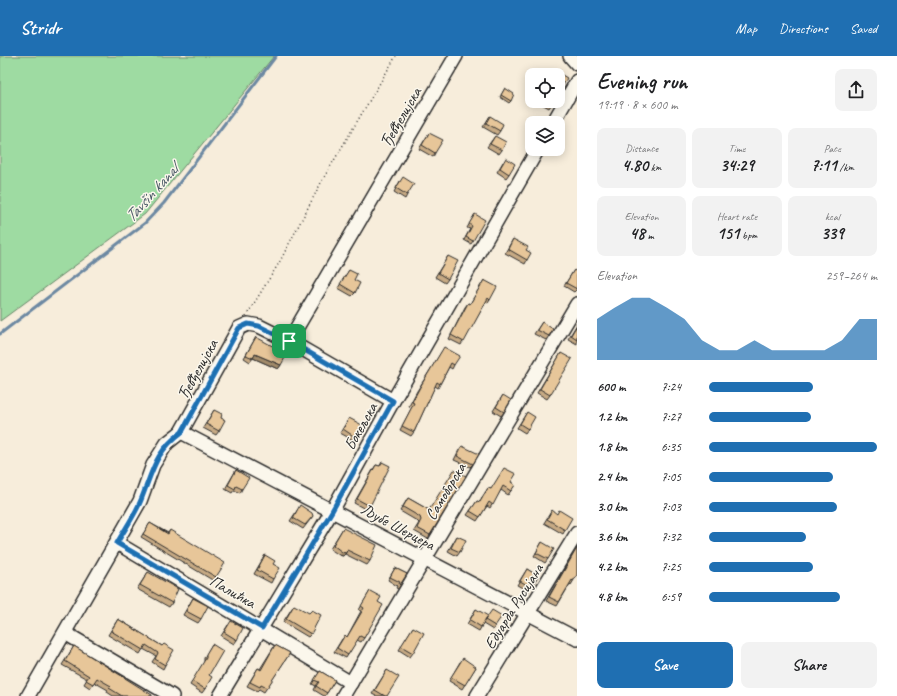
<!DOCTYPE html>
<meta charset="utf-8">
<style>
:root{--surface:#fff;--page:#f2f2f2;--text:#202124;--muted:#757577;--accent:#1f6fb2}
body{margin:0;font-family:Caveat,sans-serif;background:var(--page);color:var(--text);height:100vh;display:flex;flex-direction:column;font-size:15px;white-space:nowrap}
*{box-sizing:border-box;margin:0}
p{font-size:13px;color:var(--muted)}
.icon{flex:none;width:22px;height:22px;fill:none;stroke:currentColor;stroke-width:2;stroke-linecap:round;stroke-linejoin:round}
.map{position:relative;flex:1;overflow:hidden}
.details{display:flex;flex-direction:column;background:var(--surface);width:320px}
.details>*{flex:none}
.buttons{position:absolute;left:525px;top:12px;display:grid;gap:8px}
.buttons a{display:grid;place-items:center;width:40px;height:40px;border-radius:8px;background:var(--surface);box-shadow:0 2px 10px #0003;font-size:20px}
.pin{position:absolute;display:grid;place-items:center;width:34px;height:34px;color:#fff;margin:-17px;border-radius:8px;box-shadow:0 2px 6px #0006}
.round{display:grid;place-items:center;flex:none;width:42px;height:42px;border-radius:8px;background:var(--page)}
.headline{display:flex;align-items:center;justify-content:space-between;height:68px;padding:0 20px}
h1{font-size:22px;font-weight:600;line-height:30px}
.stats{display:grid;grid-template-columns:repeat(3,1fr);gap:6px;height:68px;padding:4px 20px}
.stats div{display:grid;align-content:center;border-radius:8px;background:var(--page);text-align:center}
.stats b{font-size:17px;font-weight:600}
.stats small{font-size:11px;font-weight:400}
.stats p{font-size:11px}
.chart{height:112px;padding:8px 20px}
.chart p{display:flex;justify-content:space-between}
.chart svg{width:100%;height:72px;margin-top:4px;fill:var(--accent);opacity:.7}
.action{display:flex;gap:8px;margin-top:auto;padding:8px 20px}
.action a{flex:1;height:46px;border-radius:8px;background:var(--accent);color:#fff;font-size:16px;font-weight:600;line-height:46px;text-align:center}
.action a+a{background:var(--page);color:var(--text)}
ul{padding:0 20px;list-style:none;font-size:13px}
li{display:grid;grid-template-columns:64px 48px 1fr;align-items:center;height:30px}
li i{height:10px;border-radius:5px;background:var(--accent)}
header{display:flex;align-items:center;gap:24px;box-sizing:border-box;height:56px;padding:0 20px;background:var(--accent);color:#fff}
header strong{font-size:19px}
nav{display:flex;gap:22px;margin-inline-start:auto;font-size:14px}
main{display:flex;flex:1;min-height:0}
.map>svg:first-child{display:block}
.green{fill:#9edba2;stroke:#648366}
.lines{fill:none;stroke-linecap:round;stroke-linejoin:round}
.stream{stroke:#6c88a2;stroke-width:3}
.minor-casing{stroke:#2b2b2b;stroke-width:16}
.path{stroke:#2b2b2b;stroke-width:1.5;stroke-dasharray:1 3;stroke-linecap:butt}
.minor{stroke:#fbf7ec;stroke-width:13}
.wall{fill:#c7aa84;stroke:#2b2b2b}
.shaded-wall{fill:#a28b6b;stroke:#2b2b2b}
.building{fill:#e7c699;stroke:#2b2b2b}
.route-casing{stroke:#fff;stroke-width:8}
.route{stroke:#1f6fb2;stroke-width:5}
.labels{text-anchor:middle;stroke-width:3;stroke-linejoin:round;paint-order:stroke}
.street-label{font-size:16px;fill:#2b2b2b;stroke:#fbf7ec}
.water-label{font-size:17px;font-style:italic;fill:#4b5a67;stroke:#fbf7ec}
</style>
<header>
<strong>Stridr</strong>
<nav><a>Map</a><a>Directions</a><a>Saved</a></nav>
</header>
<main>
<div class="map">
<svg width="577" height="640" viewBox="0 0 577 640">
<rect width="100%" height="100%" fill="#f7eddb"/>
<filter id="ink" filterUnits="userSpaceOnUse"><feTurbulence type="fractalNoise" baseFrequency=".025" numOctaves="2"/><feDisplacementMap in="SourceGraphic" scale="8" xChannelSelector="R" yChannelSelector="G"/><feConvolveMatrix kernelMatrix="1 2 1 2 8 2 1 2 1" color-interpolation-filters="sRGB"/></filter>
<g filter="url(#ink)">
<polygon class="green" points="0,0 274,0 145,158 0,265"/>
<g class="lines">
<polyline class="stream" points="0,278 145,167 164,147 276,0"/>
<g class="minor-casing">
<g id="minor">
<polyline points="570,0 577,8"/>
<polyline points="553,67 577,25"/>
<polyline points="289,285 456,0"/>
<polyline points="181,376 577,583"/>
<polyline points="117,487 351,627"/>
<polyline points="65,577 172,640"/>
<polyline points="28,640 140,445 153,409 167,387 181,376 239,272 248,268 259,270 289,285 393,345"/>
<polyline points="220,640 332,455 393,345 538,93"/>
<polyline points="343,640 577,248"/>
<polyline points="477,640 577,477"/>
</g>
</g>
<polyline class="path" points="248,257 279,207 323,123 396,0"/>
<use href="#minor" class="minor"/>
</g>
<g class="wall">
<polygon points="505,32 511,45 509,47 500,41"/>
<polygon points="539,45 554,45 549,52 538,46"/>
<polygon points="490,60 500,75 497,79 483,71"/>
<polygon points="429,77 435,97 433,101 419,93"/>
<polygon points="495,80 502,94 499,98 487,91"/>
<polygon points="503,106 509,118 506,122 497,116"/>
<polygon points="400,125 407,139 405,143 394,136"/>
<polygon points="475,158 473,185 471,188 464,184 470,173 467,172"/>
<polygon points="513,183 526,194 527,204 525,208 505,197"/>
<polygon points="448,200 448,223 445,227 435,221"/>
<polygon points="349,214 354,224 355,237 352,240 338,232"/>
<polygon points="574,214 577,233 574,236 564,230"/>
<polygon points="484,224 490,244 488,247 486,246 461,289 449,283 465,251 468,247 470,248"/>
<polygon points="542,266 549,280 546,284 534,278"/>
<polygon points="577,268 577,288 568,283"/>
<polygon points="256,281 281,309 278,313 253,302 250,306 244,302"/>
<polygon points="442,295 454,309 452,313 449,311 440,328 438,332 435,330 414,376 411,380 400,374 412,351 409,350 417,335"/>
<polygon points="561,297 550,339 547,343 537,337"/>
<polygon points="503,339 504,356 501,360 493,355"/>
<polygon points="214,354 221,362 219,375 216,379 203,372"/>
<polygon points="527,356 528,373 525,377 517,372"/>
<polygon points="349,362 355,381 353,384 340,377"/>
<polygon points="462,390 473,408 470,411 454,404 459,394"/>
<polygon points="382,406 370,450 367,454 354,447 374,412 376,409 380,410"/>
<polygon points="236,414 242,433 240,437 234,434 232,437 225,433"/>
<polygon points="511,426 515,429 508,439 501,434 490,452 487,450 477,465 467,459 477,445 479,446 488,432 491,433"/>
<polygon points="408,442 429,454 430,479 428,483 414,475 419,467 417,465 400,455"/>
<polygon points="298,453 313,460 303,473 290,465"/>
<polygon points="552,454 565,474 563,478 544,467"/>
<polygon points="150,467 168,477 170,474 216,521 214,525 141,481"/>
<polygon points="343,472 370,505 367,509 345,498 343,500 339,499 330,493"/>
<polygon points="457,480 460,496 457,500 448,495"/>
<polygon points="542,486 548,503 545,507 534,500"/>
<polygon points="577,491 577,519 571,529 570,528 557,550 546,545"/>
<polygon points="265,499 273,508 273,523 271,527 254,518"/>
<polygon points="395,512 407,518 398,533 396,532 397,530 388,524"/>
<polygon points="527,513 538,520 528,535 517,529"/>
<polygon points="148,516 172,547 169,551 137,533"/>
<polygon points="370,535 378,546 364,582 361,586 357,584 346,602 334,596 342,583 347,581 361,555 359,554"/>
<polygon points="193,542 201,563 198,567 183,559"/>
<polygon points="294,549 311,578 308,581 283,566"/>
<polygon points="476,553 495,570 493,574 483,568 479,575 467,568"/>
<polygon points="118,563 162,590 165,609 163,613 152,606 156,600 143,593 140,598 108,579"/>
<polygon points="228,569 237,584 234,588 221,580"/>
<polygon points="413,571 413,597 410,601 399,594"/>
<polygon points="212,588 209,619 205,633 202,637 190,629 204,606 204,602"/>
<polygon points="275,589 290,597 264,636 259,633 257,635 247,630 258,612 260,613"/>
<polygon points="74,590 152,640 113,640 107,636 108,634 94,626 90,632 84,628 87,623 62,609"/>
<polygon points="460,606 476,611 462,633 449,625"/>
<polygon points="387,614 387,640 376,640 372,638"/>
<polygon points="320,615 335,624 325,640 324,640 314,634 316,630 312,628"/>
</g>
<g class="shaded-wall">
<polygon points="255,298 281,309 278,313 253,302"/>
<polygon points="342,496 346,497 343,500 339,499"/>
</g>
<g class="building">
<polygon points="557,16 567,22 558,38 558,19 555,19"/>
<polygon points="505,32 514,38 511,45 501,39"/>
<polygon points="546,45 554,45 552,49"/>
<polygon points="490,60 503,68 500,75 486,67"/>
<polygon points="429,77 443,84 435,97 422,89"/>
<polygon points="495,80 506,86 502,94 490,88"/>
<polygon points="506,102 515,108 509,118 500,112"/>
<polygon points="403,121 414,128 407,139 396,132"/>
<polygon points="475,158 485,164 473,185 466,181 472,170 469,168"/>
<polygon points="513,183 528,191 526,194 531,197 527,204 508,193"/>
<polygon points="448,200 458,205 448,223 438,217"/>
<polygon points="349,214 357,218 354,224 360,227 355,237 340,228"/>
<polygon points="574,214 577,216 577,233 566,227"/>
<polygon points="484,224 497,231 490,244 488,242 464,286 451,279 468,247 470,248"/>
<polygon points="542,266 553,273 549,280 537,274"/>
<polygon points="577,269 577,283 571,279"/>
<polygon points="256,281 287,298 281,309 255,298 253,302 246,299"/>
<polygon points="444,291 460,300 454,309 451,307 440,328 437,326 414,376 402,370 414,347 412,346 420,331"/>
<polygon points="561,297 572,303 550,339 540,333"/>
<polygon points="503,339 511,344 504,356 496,351"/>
<polygon points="214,354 222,358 221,362 225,364 219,375 206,368"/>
<polygon points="527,356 535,361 528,373 520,368"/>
<polygon points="349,362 362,369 355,381 343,373"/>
<polygon points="462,390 479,398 473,408 457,400"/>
<polygon points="382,406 390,410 370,450 357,443 376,409 380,410"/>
<polygon points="504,412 516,418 511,426 515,429 511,435 503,430 493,449 489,446 480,461 470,455 477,445 480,446 488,432 491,433"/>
<polygon points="236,414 249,422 242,433 236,430 235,433 228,429"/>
<polygon points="454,414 466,420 430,479 417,472 421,464 420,461 403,451 408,442 429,454"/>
<polygon points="300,449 312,457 313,460 305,469 293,462"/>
<polygon points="552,454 557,458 559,454 572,462 565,474 547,463"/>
<polygon points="150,467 168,478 170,474 225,507 216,521 143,478"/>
<polygon points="343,472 377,489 370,505 347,494 346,497 342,496 333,489"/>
<polygon points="457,480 466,484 460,496 451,492"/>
<polygon points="542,486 554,493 548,503 536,497"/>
<polygon points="577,492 577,519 573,525 572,524 559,546 549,541"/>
<polygon points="265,499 275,505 273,508 280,512 273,523 257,514"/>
<polygon points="395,512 407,518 400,529 399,528 400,526 390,521"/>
<polygon points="527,513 538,520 531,531 520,525"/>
<polygon points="148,516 178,533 172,547 140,529"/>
<polygon points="370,535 381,541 378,546 383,549 364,582 360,580 348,599 337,592 345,579 347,581 364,552 361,550"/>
<polygon points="193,542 208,550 201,563 186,555"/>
<polygon points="294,549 309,557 312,554 321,559 311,578 286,563"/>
<polygon points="476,553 488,560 485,564 492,554 502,560 495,570 485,564 481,571 470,564"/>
<polygon points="118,563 162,590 164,588 174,594 165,609 155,603 158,597 146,589 143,594 111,575"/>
<polygon points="231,565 243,572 237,584 224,576"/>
<polygon points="413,571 424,577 413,597 401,590"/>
<polygon points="212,588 223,595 209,619 212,621 205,633 192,625 206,602 206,598"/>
<polygon points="275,589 290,597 267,632 261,629 260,631 250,626 258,612 261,614"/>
<polygon points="74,590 152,639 152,640 122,640 109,632 111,630 97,622 93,628 86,624 89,620 65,605"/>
<polygon points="463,602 476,611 465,629 451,621"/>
<polygon points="387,614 399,621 387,640 385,640 375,634"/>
<polygon points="320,615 335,624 327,637 316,630 319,626 314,624"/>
</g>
</g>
<g class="lines" filter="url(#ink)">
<g class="route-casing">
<path id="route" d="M 248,268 L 259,270 L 289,285 L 393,345 L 332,455 L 262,572 L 117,487 C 125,473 135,459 141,444 C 153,414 155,396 182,376 L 239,272 Z"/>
</g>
<use href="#route" class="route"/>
</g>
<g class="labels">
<g class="street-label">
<text transform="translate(400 61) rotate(-60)" y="6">Ђевђелијска</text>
<text transform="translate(197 313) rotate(-61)" y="6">Ђевђелијска</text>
<text transform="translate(360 370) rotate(-61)" y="6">Бокељска</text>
<text transform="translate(445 435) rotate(-59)" y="6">Самоборска</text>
<text transform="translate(398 470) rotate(28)" y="6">Љубе Шерцера</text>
<text transform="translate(233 535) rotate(30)" y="6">Палићка</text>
<text transform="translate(513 550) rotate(-58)" y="6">Едуарда Русијана</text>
</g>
<g class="water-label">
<text transform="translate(151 137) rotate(-48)" y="6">Tavšin kanal</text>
</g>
</g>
</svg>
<div class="buttons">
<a><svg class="icon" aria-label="locate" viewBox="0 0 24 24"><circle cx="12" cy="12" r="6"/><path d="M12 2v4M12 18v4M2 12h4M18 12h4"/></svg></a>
<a><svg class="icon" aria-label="layers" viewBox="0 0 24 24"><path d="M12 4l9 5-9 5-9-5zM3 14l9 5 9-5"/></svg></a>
</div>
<div class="pin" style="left:289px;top:285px;background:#1e9e55"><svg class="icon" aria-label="arrive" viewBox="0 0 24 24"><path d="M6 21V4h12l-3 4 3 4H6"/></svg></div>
</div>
<section class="details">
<div class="headline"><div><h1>Evening run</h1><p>19:19 · 8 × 600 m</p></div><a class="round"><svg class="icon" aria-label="share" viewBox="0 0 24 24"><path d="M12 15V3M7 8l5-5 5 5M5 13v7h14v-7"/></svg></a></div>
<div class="stats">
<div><p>Distance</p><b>4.80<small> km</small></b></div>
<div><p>Time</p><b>34:29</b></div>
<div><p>Pace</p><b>7:11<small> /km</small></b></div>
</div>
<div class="stats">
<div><p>Elevation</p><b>48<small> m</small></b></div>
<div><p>Heart rate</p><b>151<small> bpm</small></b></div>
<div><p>kcal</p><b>339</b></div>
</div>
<div class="chart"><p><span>Elevation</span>259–264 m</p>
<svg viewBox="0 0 160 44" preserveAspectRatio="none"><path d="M0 44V19L10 12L20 6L30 6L40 12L50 19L60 32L70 38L80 38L90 32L100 38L110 38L120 38L130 38L140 32L150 19L160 19V44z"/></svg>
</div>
<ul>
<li><b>600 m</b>7:24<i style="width:62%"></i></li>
<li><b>1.2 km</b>7:27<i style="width:61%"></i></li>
<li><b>1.8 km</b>6:35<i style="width:100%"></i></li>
<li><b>2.4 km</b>7:05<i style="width:74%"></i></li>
<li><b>3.0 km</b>7:03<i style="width:76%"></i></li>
<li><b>3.6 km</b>7:32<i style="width:58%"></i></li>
<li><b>4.2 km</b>7:25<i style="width:62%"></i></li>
<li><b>4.8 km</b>6:59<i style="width:78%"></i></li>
</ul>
<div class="action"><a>Save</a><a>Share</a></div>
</section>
</main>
